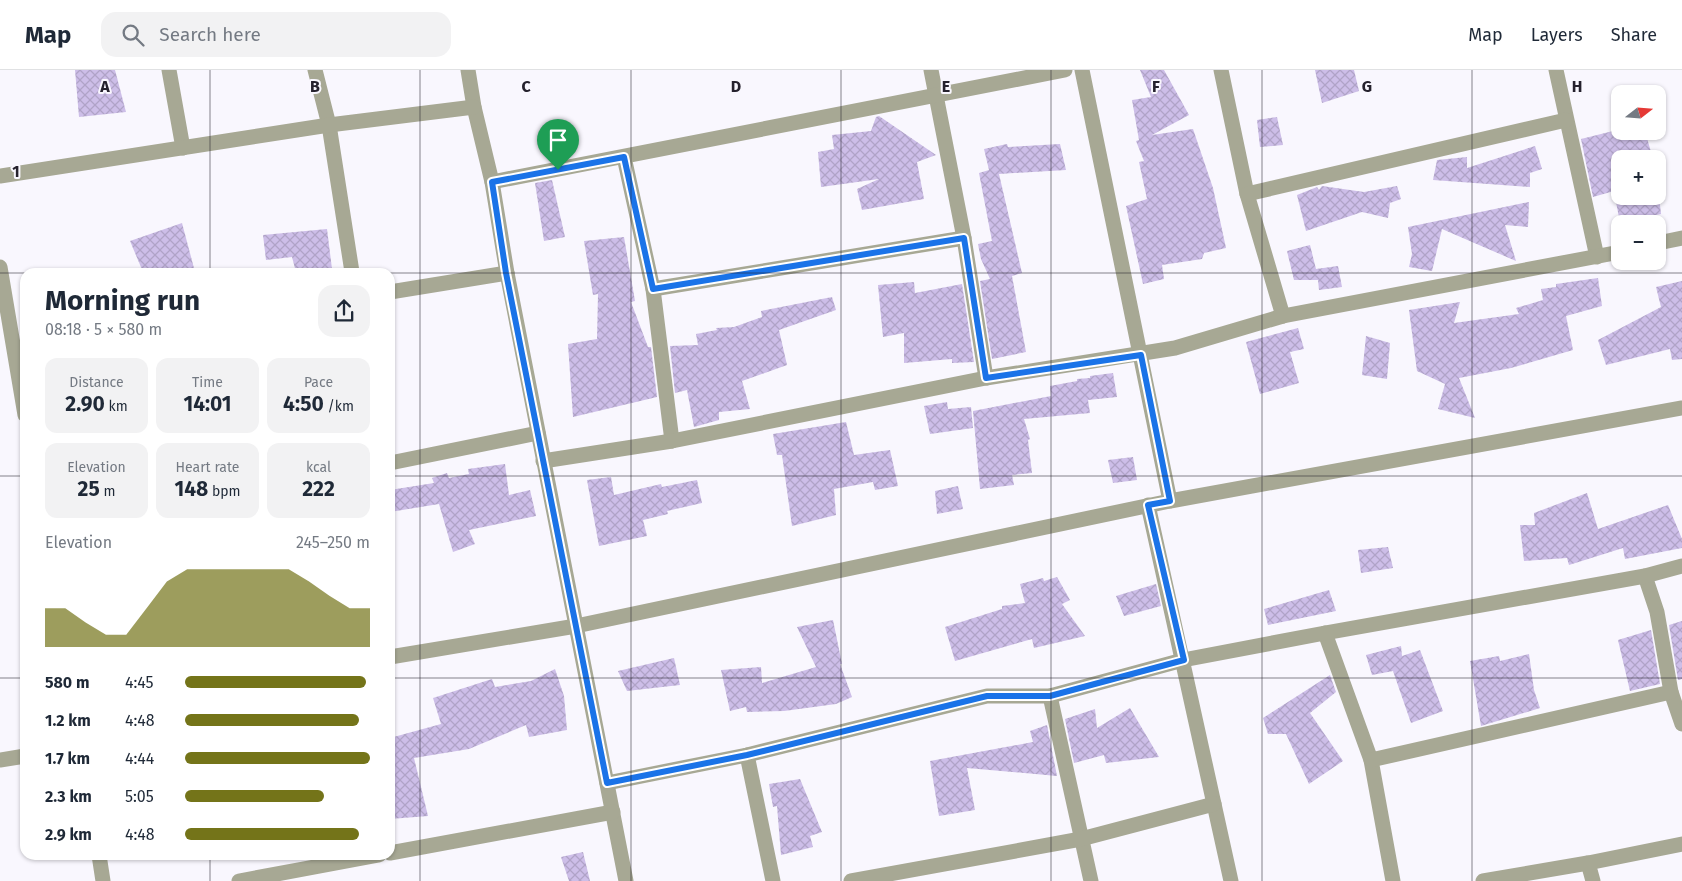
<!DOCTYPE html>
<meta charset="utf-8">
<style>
:root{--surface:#fff;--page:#f2f2f3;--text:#1f2937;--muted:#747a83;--line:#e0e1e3;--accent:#747419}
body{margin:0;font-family:"Fira Sans",sans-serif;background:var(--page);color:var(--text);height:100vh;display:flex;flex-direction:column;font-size:19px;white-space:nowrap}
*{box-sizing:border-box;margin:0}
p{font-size:16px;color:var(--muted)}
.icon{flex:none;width:28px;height:28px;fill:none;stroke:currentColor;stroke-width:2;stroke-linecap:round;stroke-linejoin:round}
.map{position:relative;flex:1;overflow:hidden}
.sheet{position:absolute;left:20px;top:198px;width:375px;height:592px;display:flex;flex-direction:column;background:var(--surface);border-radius:15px;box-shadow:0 1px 4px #0004}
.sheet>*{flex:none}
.needle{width:32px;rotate:73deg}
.buttons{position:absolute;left:1611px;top:15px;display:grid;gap:10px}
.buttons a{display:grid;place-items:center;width:55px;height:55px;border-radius:10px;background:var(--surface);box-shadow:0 1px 4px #0004;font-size:25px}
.pin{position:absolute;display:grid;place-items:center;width:42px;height:42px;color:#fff;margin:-51px -21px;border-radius:50% 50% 50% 0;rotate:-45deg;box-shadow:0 0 5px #0007}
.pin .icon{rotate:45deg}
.round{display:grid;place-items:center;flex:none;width:52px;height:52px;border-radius:15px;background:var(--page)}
.headline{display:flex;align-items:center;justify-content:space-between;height:85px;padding:0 25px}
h1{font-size:28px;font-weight:700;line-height:38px}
.figures{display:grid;grid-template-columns:repeat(3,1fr);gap:8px;height:85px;padding:5px 25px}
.figures div{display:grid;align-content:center;border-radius:12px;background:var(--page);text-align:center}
.figures b{font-size:21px;font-weight:700}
.figures small{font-size:14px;font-weight:400}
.figures p{font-size:14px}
.chart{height:140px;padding:10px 25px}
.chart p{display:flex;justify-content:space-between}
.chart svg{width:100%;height:90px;margin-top:5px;fill:var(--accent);opacity:.7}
ul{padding:0 25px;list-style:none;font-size:16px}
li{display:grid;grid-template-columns:80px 60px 1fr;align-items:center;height:38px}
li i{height:12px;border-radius:6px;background:var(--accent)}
header{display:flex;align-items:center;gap:30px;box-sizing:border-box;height:70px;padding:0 25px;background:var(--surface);border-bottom:1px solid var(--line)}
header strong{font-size:24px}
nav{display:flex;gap:28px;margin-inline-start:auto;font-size:18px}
.search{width:350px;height:45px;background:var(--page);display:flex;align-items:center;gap:12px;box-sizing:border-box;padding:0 18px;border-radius:15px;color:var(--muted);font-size:19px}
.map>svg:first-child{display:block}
.building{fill:url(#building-cross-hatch)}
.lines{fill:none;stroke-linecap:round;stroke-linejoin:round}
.minor{stroke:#a7a894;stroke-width:15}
.route-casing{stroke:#fff;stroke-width:10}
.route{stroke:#1a73e8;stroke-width:6}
.grid{fill:none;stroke:#25212d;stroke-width:1;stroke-opacity:0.55}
.grid-label{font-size:16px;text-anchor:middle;font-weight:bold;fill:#25212d;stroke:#f9f7fe;stroke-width:4;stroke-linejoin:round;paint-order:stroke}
</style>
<header>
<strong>Map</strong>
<div class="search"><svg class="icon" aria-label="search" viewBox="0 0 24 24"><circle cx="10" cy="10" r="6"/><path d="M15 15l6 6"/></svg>Search here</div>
<nav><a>Map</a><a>Layers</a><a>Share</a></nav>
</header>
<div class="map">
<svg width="1682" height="811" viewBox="0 0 1682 811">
<defs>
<pattern id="building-cross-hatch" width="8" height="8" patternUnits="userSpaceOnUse" patternTransform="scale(1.25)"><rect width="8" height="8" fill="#cdbee8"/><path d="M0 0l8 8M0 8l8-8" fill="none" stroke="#b0a3c7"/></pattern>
</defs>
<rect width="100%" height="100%" fill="#f9f7fe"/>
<g class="building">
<polygon points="75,0 115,0 126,42 79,47"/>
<polygon points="1140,0 1164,0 1189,45 1152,65 1193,59 1213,118 1226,178 1204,183 1202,189 1162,195 1164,209 1143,214 1126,136 1147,129 1139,92 1144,91 1136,71 1139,70 1132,30 1151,27"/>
<polygon points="1315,0 1354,0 1359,21 1322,33"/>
<polygon points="879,46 936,85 917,92 924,129 862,140 857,119 879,109 821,117 818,82 834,79 832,65 871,61 876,47"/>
<polygon points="1277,47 1283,75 1260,77 1257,50"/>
<polygon points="1613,61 1645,61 1653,89 1620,89 1620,126 1658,126 1658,117 1661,144 1620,153 1614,121 1593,127 1581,69"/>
<polygon points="1007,74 1008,77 1060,74 1066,100 999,104 1022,203 1012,206 1026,282 992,289 980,211 990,209 981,189 978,174 992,171 979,103 989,100 984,79"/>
<polygon points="1535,76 1542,99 1530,103 1530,117 1433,110 1437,90 1467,87 1467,98"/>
<polygon points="552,110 565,167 544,171 535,113"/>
<polygon points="1322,116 1364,122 1397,116 1401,129 1390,133 1388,148 1362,142 1306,161 1297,125 1317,117 1319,120"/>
<polygon points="1529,132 1528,157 1505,155 1516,191 1442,159 1432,201 1409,197 1412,184 1408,157"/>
<polygon points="182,153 195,202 143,202 130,171"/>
<polygon points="327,159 332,199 296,202 292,187 266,190 263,165"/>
<polygon points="624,167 635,231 631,232 648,277 651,277 657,327 573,347 568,274 597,269 598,224 593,225 584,171"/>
<polygon points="1310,175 1316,199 1338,196 1342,217 1319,220 1318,210 1294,210 1287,181"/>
<polygon points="1598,208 1602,236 1566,246 1573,280 1511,298 1459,308 1475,348 1438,339 1445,314 1417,301 1409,240 1460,232 1454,253 1519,244 1516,238 1543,230 1541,219 1556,217 1556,214"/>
<polygon points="1682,211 1682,289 1672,290 1670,279 1606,295 1598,270 1661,237 1656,217"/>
<polygon points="914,212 915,223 962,214 974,292 952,293 952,289 904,293 904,263 883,267 878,215"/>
<polygon points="832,227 836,240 779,260 787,295 742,311 750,339 719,342 719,350 694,357 687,320 675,323 670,276 698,275 696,264 717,260 716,258 734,257 762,247 761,241"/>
<polygon points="1298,258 1304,279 1290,282 1299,313 1260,324 1246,272"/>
<polygon points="1366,266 1390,273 1387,309 1362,305"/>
<polygon points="1113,303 1117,327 1088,330 1090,343 1024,349 1030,369 1028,370 1032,403 1012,405 1014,415 980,419 973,341 1051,326 1050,316 1077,311 1077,309 1090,308 1090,306"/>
<polygon points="947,332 948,339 971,337 973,358 930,364 924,336"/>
<polygon points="846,352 854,385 890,380 898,416 875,420 873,412 834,419 836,445 792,456 782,385 777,385 773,364"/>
<polygon points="1133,387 1137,410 1113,413 1108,390"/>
<polygon points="505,394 509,425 530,420 536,446 469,460 475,474 453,482 439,434 390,442 390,420 434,413 432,408 447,403 449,408 469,404 468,399"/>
<polygon points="611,407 614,425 661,414 662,417 697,410 702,433 667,441 668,444 643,450 647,466 599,476 587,410"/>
<polygon points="958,416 963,439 937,444 935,421"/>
<polygon points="1587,423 1598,459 1668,435 1682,469 1682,478 1625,489 1623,478 1569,495 1567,488 1524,491 1520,455 1535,455 1534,443"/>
<polygon points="1388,477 1393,498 1361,503 1358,480"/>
<polygon points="1057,507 1070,530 1062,534 1085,566 1034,578 1032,569 955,591 945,557 1002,539 1002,536 1025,533 1020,514 1043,508 1044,511"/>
<polygon points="1156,514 1161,536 1124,546 1116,526"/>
<polygon points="1329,520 1336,541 1268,555 1264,539"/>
<polygon points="833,550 842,594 840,594 852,627 836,634 784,641 747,642 746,637 730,641 721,600 761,597 762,613 816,597 797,557"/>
<polygon points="1682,551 1682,609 1678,610 1669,555"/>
<polygon points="1651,560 1660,614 1630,621 1618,570"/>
<polygon points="1401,576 1402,586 1420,580 1443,641 1411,653 1393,601 1372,605 1366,585"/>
<polygon points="1529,584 1534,620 1540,638 1481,656 1470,591 1499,586 1500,591"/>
<polygon points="674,588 680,615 627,621 618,601"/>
<polygon points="555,599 564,626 567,660 529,667 526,655 469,679 414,688 428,746 390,749 390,668 441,654 433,628 492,609 495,617 531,611"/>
<polygon points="1330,605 1336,622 1310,643 1343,691 1309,714 1286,664 1268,664 1263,648"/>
<polygon points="1130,638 1159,687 1106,693 1104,685 1074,693 1065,649 1095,639 1097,658"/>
<polygon points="1047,655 1057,706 967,698 975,740 939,746 930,691 1033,672 1030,661"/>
<polygon points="800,709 822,762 810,766 813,777 781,785 777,736 773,737 769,714"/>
<polygon points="583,782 590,811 569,811 561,787"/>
</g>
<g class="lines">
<g class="minor">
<polyline points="169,0 183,78"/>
<polyline points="315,0 329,55 352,202"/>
<polyline points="468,0 474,37 492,112 507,203 626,811"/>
<polyline points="931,0 964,168 986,308"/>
<polyline points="1082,0 1170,431"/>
<polyline points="1221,0 1247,124 1283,246"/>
<polyline points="1556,0 1597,187"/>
<polyline points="624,87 653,219 672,371"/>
<polyline points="0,106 329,55 474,37"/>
<polyline points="492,112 1065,0"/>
<polyline points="1247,124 1566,50"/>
<polyline points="1658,173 1682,168"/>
<polyline points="0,197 25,345"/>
<polyline points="653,219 964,168"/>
<polyline points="390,222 507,203"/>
<polyline points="543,391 672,371 986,308 1175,278 1283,246 1620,182"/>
<polyline points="390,393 538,363"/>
<polyline points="1148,435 1231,811"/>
<polyline points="1645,506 1657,542 1671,622 1682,654"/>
<polyline points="1325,563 1371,690 1393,811"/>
<polyline points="390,587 576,556 1170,431 1682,338"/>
<polyline points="1050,626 1091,811"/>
<polyline points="747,685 773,811"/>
<polyline points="0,690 25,686"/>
<polyline points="1371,690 1671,622"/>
<polyline points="607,713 747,685 987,626 1050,626 1183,590 1325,563 1645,506 1682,496"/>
<polyline points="390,783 613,742"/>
<polyline points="99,785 103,811"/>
<polyline points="1588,793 1593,811"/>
<polyline points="239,811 379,785"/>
<polyline points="851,811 1081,769 1214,734"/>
<polyline points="1483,811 1588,793 1682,774"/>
</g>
</g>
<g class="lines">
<g class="route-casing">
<polygon id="route" points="624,87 653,219 964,168 986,308 1141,285 1170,431 1148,435 1184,590 1050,626 987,626 747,685 607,713 506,203 492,112"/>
</g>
<use href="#route" class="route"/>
</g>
<path class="grid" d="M 210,0 L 210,202M 420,0 L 420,811M 631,0 L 631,811M 841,0 L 841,811M 1051,0 L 1051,811M 1262,0 L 1262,811M 1472,0 L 1472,811M 0,203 L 25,203M 390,203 L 1682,203M 0,406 L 25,406M 390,406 L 1682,406M 0,608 L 25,608M 390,608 L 1682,608M 210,785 L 210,811"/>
<g class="grid-label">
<text x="105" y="22">A</text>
<text x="315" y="22">B</text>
<text x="526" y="22">C</text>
<text x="736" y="22">D</text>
<text x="946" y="22">E</text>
<text x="1156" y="22">F</text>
<text x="1367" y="22">G</text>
<text x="1577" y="22">H</text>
<text x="16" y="107">1</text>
</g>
</svg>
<div class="buttons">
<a><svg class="needle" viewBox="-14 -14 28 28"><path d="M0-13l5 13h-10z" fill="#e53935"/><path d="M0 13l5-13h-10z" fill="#747a83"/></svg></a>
<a>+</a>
<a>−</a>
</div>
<div class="pin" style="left:558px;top:100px;background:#1e9e55"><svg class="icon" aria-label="arrive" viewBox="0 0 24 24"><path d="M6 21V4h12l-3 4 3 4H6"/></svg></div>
<section class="sheet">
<div class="headline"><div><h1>Morning run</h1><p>08:18 · 5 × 580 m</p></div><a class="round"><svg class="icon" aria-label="share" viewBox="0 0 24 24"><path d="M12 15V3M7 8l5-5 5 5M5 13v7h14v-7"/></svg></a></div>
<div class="figures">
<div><p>Distance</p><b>2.90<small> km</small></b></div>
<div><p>Time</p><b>14:01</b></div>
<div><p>Pace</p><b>4:50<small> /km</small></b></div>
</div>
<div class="figures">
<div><p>Elevation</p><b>25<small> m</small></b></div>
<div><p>Heart rate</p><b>148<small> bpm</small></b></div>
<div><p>kcal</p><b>222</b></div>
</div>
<div class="chart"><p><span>Elevation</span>245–250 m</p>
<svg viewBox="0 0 160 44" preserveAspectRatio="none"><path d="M0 44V25L10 25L20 32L30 38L40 38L50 25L60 12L70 6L80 6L90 6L100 6L110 6L120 6L130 12L140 19L150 25L160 25V44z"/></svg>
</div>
<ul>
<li><b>580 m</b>4:45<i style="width:98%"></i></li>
<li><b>1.2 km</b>4:48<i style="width:94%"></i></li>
<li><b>1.7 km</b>4:44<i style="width:100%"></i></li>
<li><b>2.3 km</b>5:05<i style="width:75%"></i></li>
<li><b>2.9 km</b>4:48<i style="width:94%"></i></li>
</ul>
</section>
</div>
